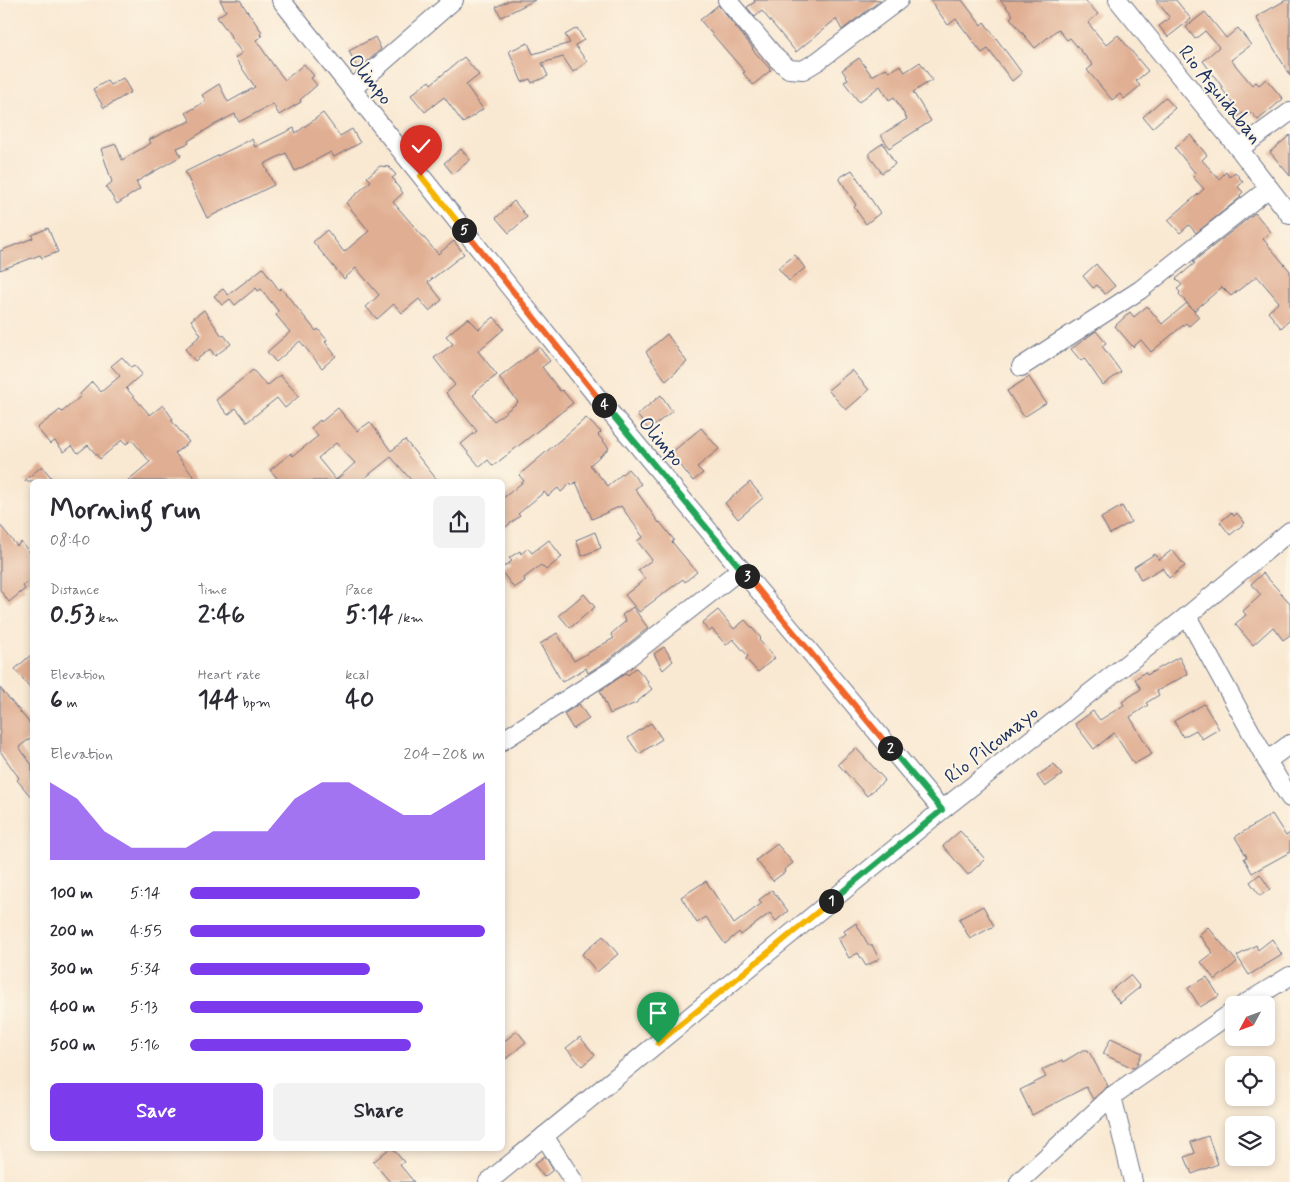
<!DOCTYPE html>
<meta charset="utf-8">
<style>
:root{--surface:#fff;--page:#f2f2f3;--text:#2b2b33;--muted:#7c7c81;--accent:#7c3aed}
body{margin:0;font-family:Mynerve,sans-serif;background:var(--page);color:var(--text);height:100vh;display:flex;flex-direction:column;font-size:19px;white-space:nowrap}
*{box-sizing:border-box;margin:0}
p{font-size:16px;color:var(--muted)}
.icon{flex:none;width:28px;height:28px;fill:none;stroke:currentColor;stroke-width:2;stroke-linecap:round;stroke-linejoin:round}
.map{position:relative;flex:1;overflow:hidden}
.side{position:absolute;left:30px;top:479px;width:475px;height:672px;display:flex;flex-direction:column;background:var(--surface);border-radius:8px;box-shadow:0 2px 8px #0003}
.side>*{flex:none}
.needle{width:32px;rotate:229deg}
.fabs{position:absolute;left:1225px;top:996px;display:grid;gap:10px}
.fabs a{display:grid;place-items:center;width:50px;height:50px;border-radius:8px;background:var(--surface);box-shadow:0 2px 8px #0003;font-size:25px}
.pin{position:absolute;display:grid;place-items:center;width:42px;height:42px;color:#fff;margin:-51px -21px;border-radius:50% 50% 50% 0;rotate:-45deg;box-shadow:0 0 5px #0007}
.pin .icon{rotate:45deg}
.km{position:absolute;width:25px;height:25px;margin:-12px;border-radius:50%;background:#222;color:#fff;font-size:14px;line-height:25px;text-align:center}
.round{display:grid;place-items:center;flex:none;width:52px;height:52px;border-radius:8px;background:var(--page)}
.overview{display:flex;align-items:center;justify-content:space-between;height:85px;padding:0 20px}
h1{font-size:28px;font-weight:800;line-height:38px}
.metrics{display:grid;grid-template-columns:repeat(3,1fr);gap:8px;height:85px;padding:5px 20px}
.metrics div{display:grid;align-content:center}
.metrics b{font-size:25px;font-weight:800}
.metrics small{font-size:14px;font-weight:400}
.metrics p{font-size:14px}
.chart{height:140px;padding:10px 20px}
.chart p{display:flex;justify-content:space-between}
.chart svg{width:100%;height:90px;margin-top:5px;fill:var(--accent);opacity:.7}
.action{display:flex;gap:10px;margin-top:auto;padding:10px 20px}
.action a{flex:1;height:58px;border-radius:8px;background:var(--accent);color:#fff;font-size:20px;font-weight:800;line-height:58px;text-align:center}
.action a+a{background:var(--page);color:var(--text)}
ul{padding:0 20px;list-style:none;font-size:16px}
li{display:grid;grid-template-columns:80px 60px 1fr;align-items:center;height:38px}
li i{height:12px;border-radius:6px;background:var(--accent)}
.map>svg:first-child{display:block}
.building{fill:#e0ae92;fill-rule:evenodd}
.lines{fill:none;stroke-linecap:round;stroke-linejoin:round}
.street-casing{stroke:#697087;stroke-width:20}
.street{stroke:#fff;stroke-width:18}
.split-1-casing{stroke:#fff;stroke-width:10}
.split-2-casing{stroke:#fff;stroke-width:10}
.split-3-casing{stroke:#fff;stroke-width:10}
.split-4-casing{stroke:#fff;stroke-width:10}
.split-5-casing{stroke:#fff;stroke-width:10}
.split-6-casing{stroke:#fff;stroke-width:10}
.split-1{stroke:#f5b400;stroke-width:6}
.split-2{stroke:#22a559;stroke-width:6}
.split-3{stroke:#f0652b;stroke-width:6}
.split-4{stroke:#22a559;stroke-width:6}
.split-5{stroke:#f0652b;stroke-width:6}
.split-6{stroke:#f5b400;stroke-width:6}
.labels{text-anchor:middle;stroke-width:4;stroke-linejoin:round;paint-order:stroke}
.street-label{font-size:20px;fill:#1b2f5e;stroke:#fcf5e5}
</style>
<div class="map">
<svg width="1290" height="1182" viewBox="0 0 1290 1182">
<rect width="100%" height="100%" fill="#fcf5e5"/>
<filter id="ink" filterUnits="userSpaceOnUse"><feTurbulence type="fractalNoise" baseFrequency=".02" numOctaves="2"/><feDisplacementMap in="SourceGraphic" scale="10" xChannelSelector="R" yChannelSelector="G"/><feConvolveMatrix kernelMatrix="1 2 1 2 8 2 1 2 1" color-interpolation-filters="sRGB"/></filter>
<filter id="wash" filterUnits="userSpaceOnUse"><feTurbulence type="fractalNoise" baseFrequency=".0096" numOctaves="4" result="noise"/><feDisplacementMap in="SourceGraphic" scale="20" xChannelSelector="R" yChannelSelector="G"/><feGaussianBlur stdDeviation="1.12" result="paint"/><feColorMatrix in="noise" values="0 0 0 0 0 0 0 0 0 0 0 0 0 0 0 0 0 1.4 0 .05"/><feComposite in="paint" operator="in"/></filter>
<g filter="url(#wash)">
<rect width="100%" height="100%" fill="#f9e9d3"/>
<g id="blocks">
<g class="building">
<polygon points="220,0 240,0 245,8 262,32 260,34 262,36 256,40 276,69 285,80 304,64 314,76 311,78 317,85 300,100 301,102 279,115 273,104 239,122 235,114 214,125 188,141 189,143 177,148 181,156 136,182 140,189 117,204 106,187 112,182 101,149 116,144 122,160 151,143 149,140 173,128 191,121 186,113 206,101 202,95 219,84 228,102 255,87 235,58 242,53 230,37 231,36 217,17 226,11"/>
<polygon points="510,0 535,0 501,17 496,7"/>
<polygon points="754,0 881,0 842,30 836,19 796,52 762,11 755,17 747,7 755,2"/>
<polygon points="930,0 962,0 981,25 984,22 1022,73 1012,81 988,49 982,53 956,19 948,25"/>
<polygon points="1000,0 1085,0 1098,14 1088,23 1106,45 1118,35 1148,71 1136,81 1140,86 1124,99 1120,94 1112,100 1087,70 1093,65 1070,38 1067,40 1058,29 1035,48 1010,18 1013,15"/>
<polygon points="1156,0 1176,0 1191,19 1168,37 1159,26 1170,18"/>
<polygon points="1286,0 1290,0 1290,76 1256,17"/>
<polygon points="718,5 753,48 752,49 771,70 753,85 743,73 745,72 700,20"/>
<polygon points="1205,12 1226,38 1238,28 1251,45 1231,60 1252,85 1256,82 1259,85 1266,79 1283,99 1258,120 1251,112 1246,117 1243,113 1236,118 1227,107 1232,102 1222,89 1223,88 1203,61 1219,47 1205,31 1195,39 1186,27"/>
<polygon points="577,28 584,40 575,45 587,62 573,72 563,57 542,63 548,76 532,83 530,79 522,82 509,51 528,43 533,54 570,43 565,35"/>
<polygon points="375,37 381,49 367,62 357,67 349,51"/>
<polygon points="464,57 479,75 466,85 483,109 463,123 444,97 425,112 411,95 429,81 431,84"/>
<polygon points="859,58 872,76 886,68 889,72 900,65 905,72 920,62 932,80 913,92 931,121 889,148 881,135 907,119 894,97 889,100 880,86 859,102 844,82 848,79 842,70"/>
<polygon points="123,78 131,92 104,108 93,89 107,81 110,85"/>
<polygon points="1165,97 1175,108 1152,128 1143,117"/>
<polygon points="323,113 340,136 352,129 360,143 334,157 331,152 295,171 286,153 264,164 274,185 207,218 185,172 252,139 255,147 294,128 296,133"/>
<polygon points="1190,135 1207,155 1202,160 1219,179 1226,172 1229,177 1235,172 1243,182 1238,187 1243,192 1240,195 1241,197 1196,233 1189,225 1180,233 1168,220 1204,189 1193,177 1196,174 1175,148"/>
<polygon points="1290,135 1290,176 1270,152"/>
<polygon points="883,143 895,164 882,173 870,157 870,152"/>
<polygon points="461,149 470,160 453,174 444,163"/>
<polygon points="380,166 389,167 396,175 392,178 396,182 395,183 403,193 393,202 438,254 454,241 464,254 428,282 442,300 429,311 419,299 402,313 394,304 377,319 366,307 379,295 356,268 344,279 313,242 327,230 344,252 369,231 346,203 371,181 367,177"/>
<polygon points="852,170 880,213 866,224 854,207 856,205 839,178"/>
<polygon points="514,201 527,217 509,233 496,218"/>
<polygon points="1255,213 1271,232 1263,239 1290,271 1290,320 1281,328 1268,312 1279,302 1257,276 1231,296 1222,287 1194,311 1179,294 1180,292 1177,289 1182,285 1176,279 1195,263 1193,262"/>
<polygon points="48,228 58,252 42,258 40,255 0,270 0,251 33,238 32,235"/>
<polygon points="795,255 805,268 789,281 778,268"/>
<polygon points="1096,264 1115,286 1105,294 1097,285 1093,288 1083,276"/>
<polygon points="263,268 279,290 281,288 316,331 318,329 327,340 325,342 336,356 322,368 300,341 276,362 267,352 290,332 276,315 279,312 261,289 258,291 256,288 235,305 230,299 222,305 214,296 223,289 228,295"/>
<polygon points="1187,303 1199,317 1189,326 1186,323 1151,352 1141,340 1133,347 1115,326 1130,312 1134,317 1147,306 1162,324"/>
<polygon points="204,310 222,336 224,335 231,344 215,356 210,349 195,361 185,349 201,335 191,320"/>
<polygon points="494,317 504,329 478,351 497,375 476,391 477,392 473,395 494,421 518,402 499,378 539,347 550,361 542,367 560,391 562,390 573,403 493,466 488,460 480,467 461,444 477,431 446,393 455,385 434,358 453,344 446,336 468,318 479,329"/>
<polygon points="1096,331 1106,343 1102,346 1121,372 1103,385 1084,358 1081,361 1071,349"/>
<polygon points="667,334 687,362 666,381 646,352"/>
<polygon points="122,357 131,367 134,365 142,374 126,388 150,415 163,405 173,419 171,420 189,442 175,453 197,481 127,481 150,462 132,440 126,444 122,440 100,459 88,445 78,453 72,446 64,452 55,441 50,444 37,428 60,410 62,412 81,396 80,394 92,382 101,392 120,376 111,366"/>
<polygon points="253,370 267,386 280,375 299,396 285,408 277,398 247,422 236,408 228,415 216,400"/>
<polygon points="852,370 869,390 846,410 828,390"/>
<polygon points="1029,377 1046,403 1024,417 1007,391"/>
<polygon points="661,395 672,411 649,430 637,415"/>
<path d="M 338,408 L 357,431 L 370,422 L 391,451 L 405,440 L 438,481 L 412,481 L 391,457 L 361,481 L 280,481 L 270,470 L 291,453 L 293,456 L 318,436 L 311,428 L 320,420 L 321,422 ZM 336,443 L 355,463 L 336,480 L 318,458 Z"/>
<polygon points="586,418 601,432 598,435 609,448 590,465 608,486 628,469 641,484 635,489 659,523 660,522 674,540 672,542 697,572 685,582 683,579 639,612 625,595 645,579 638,570 652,560 637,541 643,537 621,506 592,519 576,482 572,485 571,483 561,492 558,488 548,496 544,492 518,514 520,516 502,530 502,499 524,481 519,475"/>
<polygon points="701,428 719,449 697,467 703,473 693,481 671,453"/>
<polygon points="42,466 54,481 24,481"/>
<polygon points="750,482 763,498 738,519 725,503"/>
<polygon points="1122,506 1131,522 1110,534 1101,518"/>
<polygon points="1231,513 1234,516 1237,513 1245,523 1230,535 1220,522"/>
<polygon points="0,525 17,546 21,542 32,555 32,578 23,586 25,589 9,602 0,590"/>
<polygon points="595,532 601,548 582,556 576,540"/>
<polygon points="549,540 562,557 546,570 541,565 524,578 525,581 514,588 502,572 502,568 512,561 509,558 520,551 521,554 528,548 532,553"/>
<polygon points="1172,550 1185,566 1169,578 1162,568 1141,580 1134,567 1155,554 1159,560"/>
<polygon points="1263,573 1290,603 1290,635 1283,640 1273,627 1253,645 1235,624 1246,615 1243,611 1261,595 1251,584"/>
<polygon points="584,594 595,607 570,628 559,615"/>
<polygon points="633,607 648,628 608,660 588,673 586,668 562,682 540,644 557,633 574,661 614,638 611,634 626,621 622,615"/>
<polygon points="718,610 734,629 745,620 761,638 759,640 775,658 758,672 746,659 748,656 733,639 726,645 712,629 709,632 702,623"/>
<polygon points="664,647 673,661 663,670 654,654"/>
<polygon points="32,654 32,690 15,669"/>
<polygon points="1179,657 1188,674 1157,691 1159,695 1146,703 1148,705 1130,717 1152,754 1134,764 1114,733 1094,749 1075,724 1093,711 1100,720 1124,705 1122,702 1141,689 1135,679 1145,672 1147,675"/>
<polygon points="636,668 648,681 647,683 652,689 636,703 610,714 600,691 626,673 628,675"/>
<polygon points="0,688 32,726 32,737 19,747 32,765 32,798 17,780 19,778 0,751"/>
<polygon points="579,704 589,719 573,729 564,714"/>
<polygon points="1204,704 1219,729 1202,739 1196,730 1183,737 1174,721"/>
<polygon points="651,723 662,739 639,754 628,738"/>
<polygon points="856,748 885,780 867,796 838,764"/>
<polygon points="1054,764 1062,775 1045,787 1037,776"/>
<polygon points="1272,814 1286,836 1290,833 1290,852 1252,873 1244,858 1247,857 1235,837"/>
<polygon points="960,831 985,859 968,875 943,846"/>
<polygon points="777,844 793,863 784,870 785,872 773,881 756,860"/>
<polygon points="1260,874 1270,889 1260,896 1250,882"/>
<polygon points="706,881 734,924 762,903 759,900 772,890 788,911 776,921 770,913 741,935 739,932 725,944 706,917 697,923 681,897"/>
<polygon points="983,906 994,926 970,939 959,919"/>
<polygon points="856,923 869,946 872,945 879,959 866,966 858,953 849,958 838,938 846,934 844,931"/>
<polygon points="1208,927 1237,962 1215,980 1201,962 1213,953 1199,935"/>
<polygon points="603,936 618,954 597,972 582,954"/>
<polygon points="1272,939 1282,955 1249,975 1237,956 1256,945 1258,950"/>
<polygon points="1130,975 1140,987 1120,1003 1110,991"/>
<polygon points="1207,977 1219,996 1200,1007 1188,988"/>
<polygon points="517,1031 526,1042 502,1062 502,1043"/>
<polygon points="580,1037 595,1055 582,1066 566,1048"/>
<polygon points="1111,1038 1142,1053 1136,1066 1133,1068 1103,1054"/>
<polygon points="1083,1050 1088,1050 1108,1086 1093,1099 1086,1087 1032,1115 1020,1090 1046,1077 1042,1070 1062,1060 1063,1062"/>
<polygon points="1208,1136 1218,1164 1192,1174 1185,1157 1195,1153 1191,1142"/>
<polygon points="389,1149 393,1149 404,1162 400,1165 414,1182 390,1182 373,1162"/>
<polygon points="545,1156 553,1170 544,1177 534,1164"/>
</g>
</g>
</g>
<g filter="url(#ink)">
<use href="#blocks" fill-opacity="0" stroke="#697087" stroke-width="1"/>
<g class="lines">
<g class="street-casing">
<g id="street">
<polyline points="281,0 598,398 942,810"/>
<polyline points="727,0 777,59 789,69 803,70 818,61 899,0"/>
<polyline points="1118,0 1239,149 1290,215"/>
<polyline points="352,89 454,0"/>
<polyline points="1239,149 1290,112"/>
<polyline points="1021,367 1140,290 1269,188"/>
<polyline points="1187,616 1267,761 1290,798"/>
<polyline points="502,741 614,669 741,569"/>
<polyline points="1267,761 1290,744"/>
<polyline points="1243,1005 1290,976"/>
<polyline points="1112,1096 1133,1182"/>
<polyline points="544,1136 574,1182"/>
<polyline points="488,1182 942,810 1187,616 1290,531"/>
<polyline points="1019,1182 1112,1096 1234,1011"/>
</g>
</g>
<use href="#street" class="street"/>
</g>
</g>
<g class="lines" filter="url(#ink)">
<g class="split-1-casing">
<polyline id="split-1" points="658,1043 831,901"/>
</g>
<g class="split-2-casing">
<polyline id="split-2" points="831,901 942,810 890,748"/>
</g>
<g class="split-3-casing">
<polyline id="split-3" points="747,576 890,748"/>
</g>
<g class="split-4-casing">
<polyline id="split-4" points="604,405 747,576"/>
</g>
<g class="split-5-casing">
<polyline id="split-5" points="464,230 604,405"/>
</g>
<g class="split-6-casing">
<polyline id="split-6" points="421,176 464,230"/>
</g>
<use href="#split-1" class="split-1"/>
<use href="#split-2" class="split-2"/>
<use href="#split-3" class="split-3"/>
<use href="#split-4" class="split-4"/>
<use href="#split-5" class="split-5"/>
<use href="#split-6" class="split-6"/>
</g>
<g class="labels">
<g class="street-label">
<text transform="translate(371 79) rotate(52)" y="7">Olimpo</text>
<text transform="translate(1221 94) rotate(51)" y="7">Rio Aquidaban</text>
<text transform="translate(662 441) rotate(50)" y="7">Olimpo</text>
<text transform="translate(991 744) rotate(-38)" y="7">Río Pilcomayo</text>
</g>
</g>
</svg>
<div class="fabs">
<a><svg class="needle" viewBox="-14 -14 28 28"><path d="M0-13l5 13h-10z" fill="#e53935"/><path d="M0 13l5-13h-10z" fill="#7c7c81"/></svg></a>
<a><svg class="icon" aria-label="locate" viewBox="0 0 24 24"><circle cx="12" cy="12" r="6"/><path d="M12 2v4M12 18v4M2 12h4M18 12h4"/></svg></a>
<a><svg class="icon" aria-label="layers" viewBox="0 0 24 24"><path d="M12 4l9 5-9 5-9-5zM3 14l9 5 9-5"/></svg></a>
</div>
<div class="pin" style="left:658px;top:1043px;background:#1e9e55"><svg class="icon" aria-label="arrive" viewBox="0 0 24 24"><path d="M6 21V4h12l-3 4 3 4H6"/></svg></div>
<div class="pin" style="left:421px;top:176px;background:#d93025"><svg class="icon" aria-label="check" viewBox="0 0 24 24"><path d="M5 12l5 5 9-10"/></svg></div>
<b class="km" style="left:831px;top:901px">1</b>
<b class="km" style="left:890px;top:748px">2</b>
<b class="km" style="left:747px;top:576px">3</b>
<b class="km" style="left:604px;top:405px">4</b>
<b class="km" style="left:464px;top:230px">5</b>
<section class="side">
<div class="overview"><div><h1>Morning run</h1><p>08:40</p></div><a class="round"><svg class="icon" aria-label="share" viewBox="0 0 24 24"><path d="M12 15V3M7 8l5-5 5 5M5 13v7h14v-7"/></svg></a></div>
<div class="metrics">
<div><p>Distance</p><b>0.53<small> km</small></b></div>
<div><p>Time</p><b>2:46</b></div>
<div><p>Pace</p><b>5:14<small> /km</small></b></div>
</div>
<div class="metrics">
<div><p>Elevation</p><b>6<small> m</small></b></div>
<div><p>Heart rate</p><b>144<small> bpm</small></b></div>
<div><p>kcal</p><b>40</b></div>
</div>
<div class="chart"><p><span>Elevation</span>204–208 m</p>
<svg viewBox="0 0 160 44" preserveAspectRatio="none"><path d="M0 44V6L10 14L20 30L30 38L40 38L50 38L60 30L70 30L80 30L90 14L100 6L110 6L120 14L130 22L140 22L150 14L160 6V44z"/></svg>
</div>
<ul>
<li><b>100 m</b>5:14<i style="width:78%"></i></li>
<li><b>200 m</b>4:55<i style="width:100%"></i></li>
<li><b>300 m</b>5:34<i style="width:61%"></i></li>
<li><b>400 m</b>5:13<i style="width:79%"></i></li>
<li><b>500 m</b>5:16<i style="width:75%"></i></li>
</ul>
<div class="action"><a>Save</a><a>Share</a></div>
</section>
</div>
